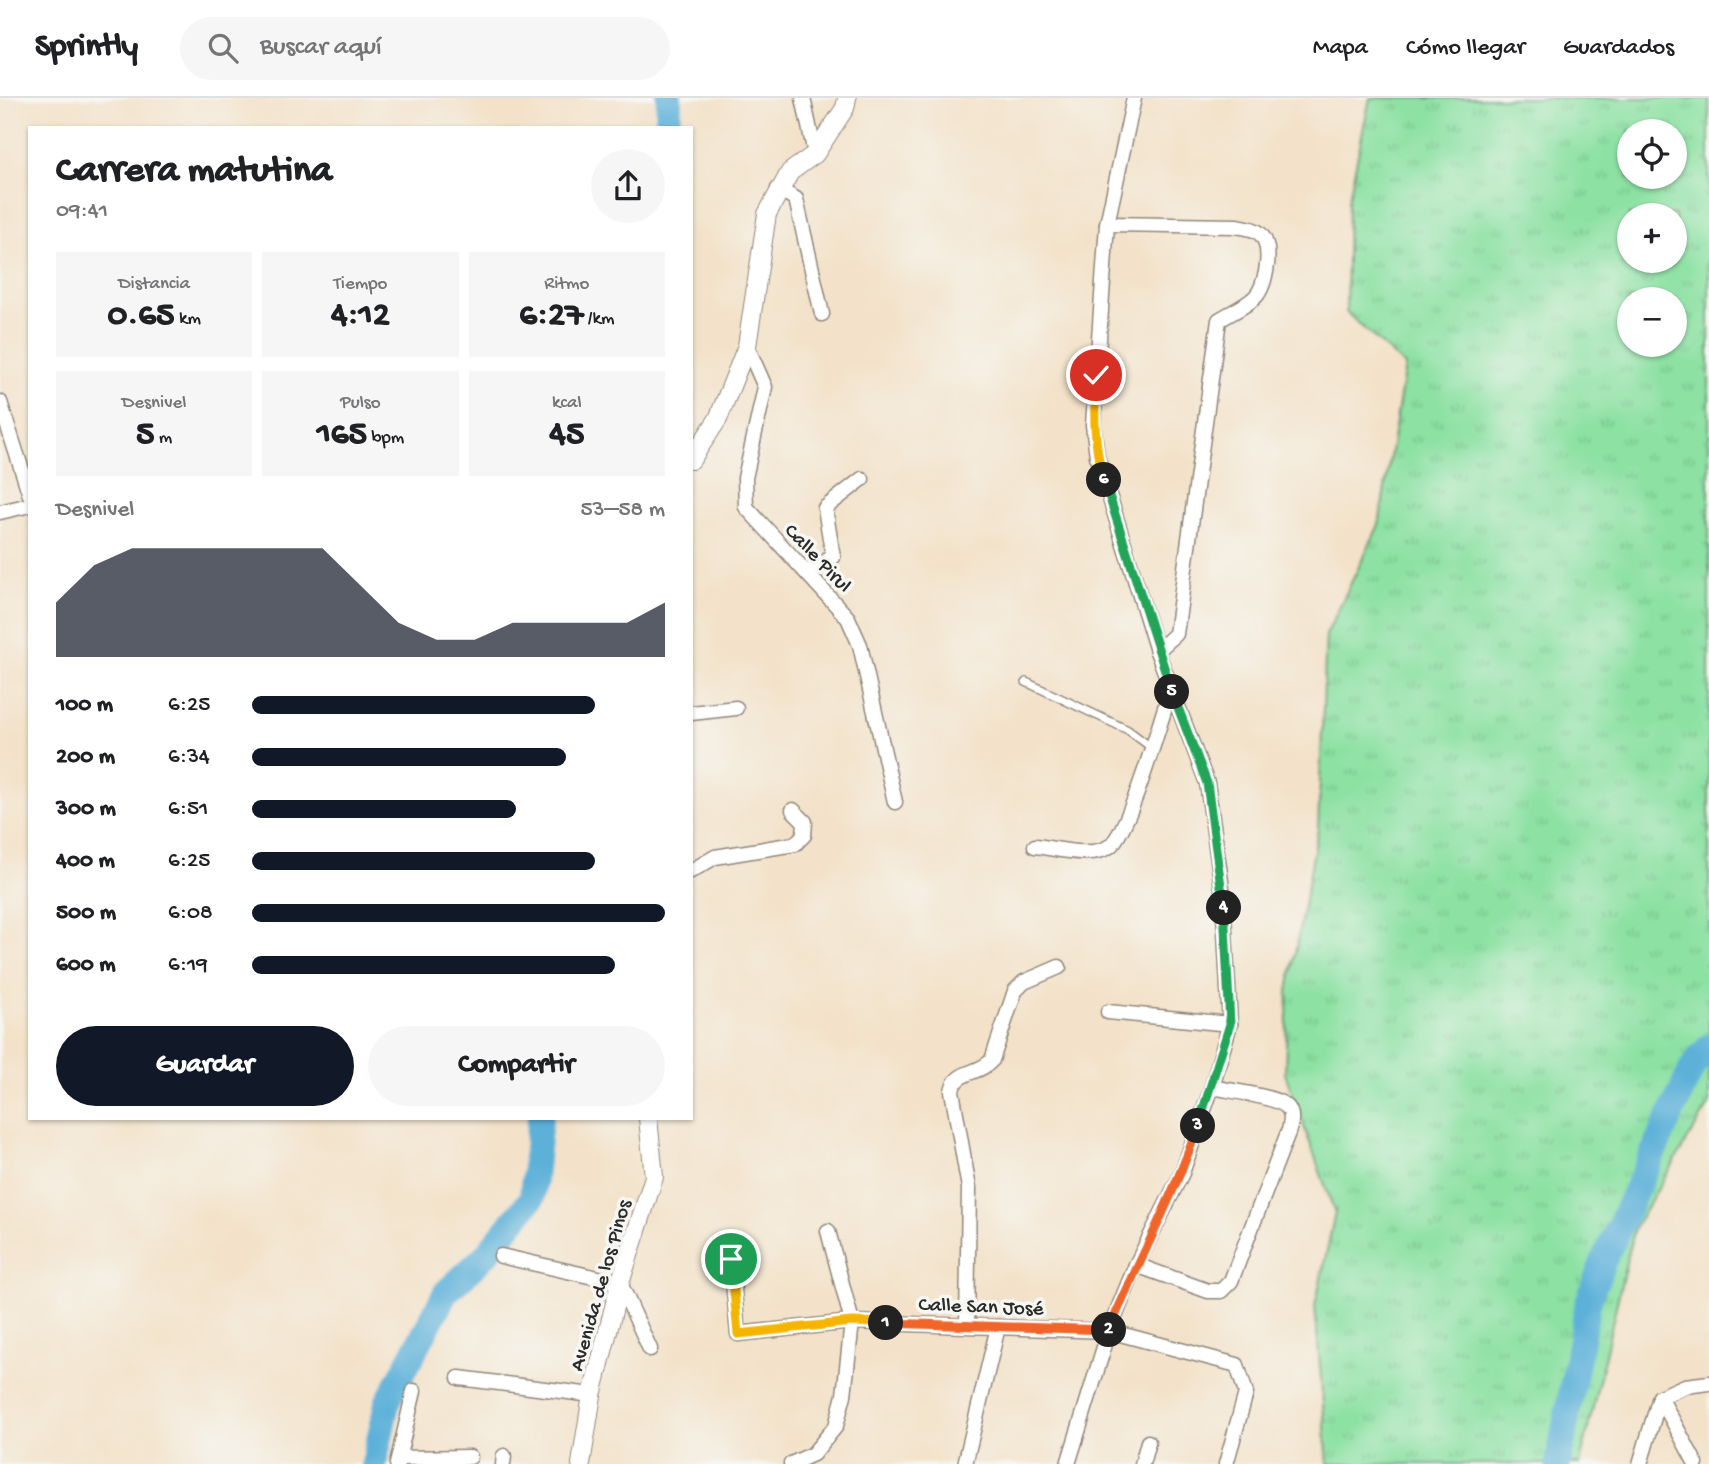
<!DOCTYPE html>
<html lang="es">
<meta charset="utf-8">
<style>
:root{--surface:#fff;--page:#f6f6f6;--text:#202124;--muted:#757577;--line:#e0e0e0;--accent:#111827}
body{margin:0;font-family:"Gochi Hand",sans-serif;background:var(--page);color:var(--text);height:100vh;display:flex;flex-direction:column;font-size:26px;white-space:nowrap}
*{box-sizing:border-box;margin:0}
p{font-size:23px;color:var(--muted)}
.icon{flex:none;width:38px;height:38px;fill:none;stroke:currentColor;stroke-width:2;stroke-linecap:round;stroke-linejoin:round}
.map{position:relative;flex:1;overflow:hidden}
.details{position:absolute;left:28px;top:28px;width:665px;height:994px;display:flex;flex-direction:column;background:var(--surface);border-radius:0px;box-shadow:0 2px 5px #0004}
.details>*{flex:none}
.controls{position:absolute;left:1617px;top:21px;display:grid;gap:14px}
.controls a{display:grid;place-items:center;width:70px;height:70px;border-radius:50%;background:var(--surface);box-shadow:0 2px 5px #0004;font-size:35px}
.pin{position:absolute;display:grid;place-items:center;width:60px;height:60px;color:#fff;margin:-30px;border:4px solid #fff;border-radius:50%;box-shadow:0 2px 7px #0007}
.km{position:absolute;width:35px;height:35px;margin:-18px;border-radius:50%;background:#222;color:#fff;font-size:19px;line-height:35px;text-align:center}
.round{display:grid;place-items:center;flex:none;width:74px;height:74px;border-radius:37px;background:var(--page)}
.overview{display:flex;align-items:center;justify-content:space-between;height:119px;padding:0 28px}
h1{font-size:38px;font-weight:700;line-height:52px}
.metrics{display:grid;grid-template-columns:repeat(3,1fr);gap:10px;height:119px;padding:7px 28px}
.metrics div{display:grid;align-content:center;border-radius:0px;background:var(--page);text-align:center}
.metrics b{font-size:35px;font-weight:700}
.metrics small{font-size:19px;font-weight:400}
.metrics p{font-size:19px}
.chart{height:196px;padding:14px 28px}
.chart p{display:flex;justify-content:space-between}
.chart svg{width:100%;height:126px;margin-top:7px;fill:var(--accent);opacity:.7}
.action{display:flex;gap:14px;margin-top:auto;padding:14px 28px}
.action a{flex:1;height:80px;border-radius:42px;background:var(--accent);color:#fff;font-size:28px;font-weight:700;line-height:80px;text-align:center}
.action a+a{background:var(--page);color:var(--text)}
ul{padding:0 28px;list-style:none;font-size:23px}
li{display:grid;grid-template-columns:112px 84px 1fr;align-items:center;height:52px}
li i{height:18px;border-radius:9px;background:var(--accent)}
header{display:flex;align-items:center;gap:42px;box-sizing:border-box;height:98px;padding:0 35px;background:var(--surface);border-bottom:2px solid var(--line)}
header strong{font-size:33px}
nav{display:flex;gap:38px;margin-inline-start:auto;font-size:24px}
.search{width:490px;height:63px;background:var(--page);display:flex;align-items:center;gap:18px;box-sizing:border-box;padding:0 24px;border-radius:38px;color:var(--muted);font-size:26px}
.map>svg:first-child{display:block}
.grass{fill:url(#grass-tufts);stroke:#5c8667;stroke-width:2;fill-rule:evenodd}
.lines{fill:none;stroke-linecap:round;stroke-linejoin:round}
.river{stroke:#5db1d9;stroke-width:26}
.service-casing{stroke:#8f867a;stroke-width:10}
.minor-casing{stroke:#8f867a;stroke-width:17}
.tertiary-casing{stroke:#8f867a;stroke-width:20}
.service{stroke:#fff;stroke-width:7}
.minor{stroke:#fff;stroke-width:14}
.tertiary{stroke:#fff;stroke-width:18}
.split-1-casing{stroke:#fff;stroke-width:14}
.split-2-casing{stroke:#fff;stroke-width:14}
.split-3-casing{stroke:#fff;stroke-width:14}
.split-4-casing{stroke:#fff;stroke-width:14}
.split-5-casing{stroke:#fff;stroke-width:14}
.split-6-casing{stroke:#fff;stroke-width:14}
.split-7-casing{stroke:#fff;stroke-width:14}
.split-1{stroke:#f5b400;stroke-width:9}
.split-2{stroke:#f0652b;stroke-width:9}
.split-3{stroke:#f0652b;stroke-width:9}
.split-4{stroke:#22a559;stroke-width:9}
.split-5{stroke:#22a559;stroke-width:9}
.split-6{stroke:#22a559;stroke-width:9}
.split-7{stroke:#f5b400;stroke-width:9}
.labels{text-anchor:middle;stroke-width:7;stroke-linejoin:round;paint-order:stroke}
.street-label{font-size:21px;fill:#2b2b2b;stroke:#f6f6f2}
</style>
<header>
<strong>Sprintly</strong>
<div class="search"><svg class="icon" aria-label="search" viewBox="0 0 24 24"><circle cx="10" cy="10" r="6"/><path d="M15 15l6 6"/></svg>Buscar aquí</div>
<nav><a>Mapa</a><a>Cómo llegar</a><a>Guardados</a></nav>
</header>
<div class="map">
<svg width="1709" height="1366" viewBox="0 0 1709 1366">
<defs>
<pattern id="grass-tufts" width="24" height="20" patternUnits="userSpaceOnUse" patternTransform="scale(1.75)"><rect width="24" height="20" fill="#8ce1a3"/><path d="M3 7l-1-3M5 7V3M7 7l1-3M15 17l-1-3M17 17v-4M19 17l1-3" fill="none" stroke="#79c18c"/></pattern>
</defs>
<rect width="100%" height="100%" fill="#f6f6f2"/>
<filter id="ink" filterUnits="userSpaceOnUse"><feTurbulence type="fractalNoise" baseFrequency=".0143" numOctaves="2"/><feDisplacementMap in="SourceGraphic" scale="14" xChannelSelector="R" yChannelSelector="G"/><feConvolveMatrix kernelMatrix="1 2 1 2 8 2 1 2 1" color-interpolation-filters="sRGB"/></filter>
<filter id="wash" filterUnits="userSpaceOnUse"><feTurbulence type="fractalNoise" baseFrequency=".00686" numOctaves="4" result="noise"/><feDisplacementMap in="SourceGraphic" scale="28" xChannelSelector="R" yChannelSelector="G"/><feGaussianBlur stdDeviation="1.57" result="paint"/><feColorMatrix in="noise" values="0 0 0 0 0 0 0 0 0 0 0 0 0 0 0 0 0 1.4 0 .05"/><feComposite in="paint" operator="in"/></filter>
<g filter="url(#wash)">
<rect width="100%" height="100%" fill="#f3e2c9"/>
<path class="grass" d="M 1370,0 L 1709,0 L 1709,1007 L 1634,1130 L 1580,1366 L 1328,1366 L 1315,1208 L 1335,1115 L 1285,975 L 1288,893 L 1318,731 L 1326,537 L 1379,427 L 1405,268 L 1346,214 L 1348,104 ZM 1629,33 L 1675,33 L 1675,79 L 1629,79 ZM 1629,117 L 1675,117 L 1675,163 L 1629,163 ZM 1629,201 L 1675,201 L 1675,247 L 1629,247 Z"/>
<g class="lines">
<g class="river">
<polyline points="668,30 669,0"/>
<polyline points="374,1366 387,1305 446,1194 485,1158 532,1100 540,1020"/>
<polyline points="1558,1366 1588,1204 1603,1164 1693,968 1709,949"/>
</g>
</g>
</g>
<g filter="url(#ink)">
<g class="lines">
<g class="service-casing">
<polyline id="service" points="1026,584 1128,632 1152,650"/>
</g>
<g class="minor-casing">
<g id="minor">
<polyline points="803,0 815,56"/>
<polyline points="778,91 796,101 822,216"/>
<path d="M 1107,126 L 1236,128 C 1243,129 1252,130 1258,134 C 1274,145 1267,184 1257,197 C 1249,207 1230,215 1219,222 L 1176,536 L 1157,553"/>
<polyline points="747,248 765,289 745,380 746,409 848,520 860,547 895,704"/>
<polyline points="0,304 30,397"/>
<polyline points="0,414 30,407"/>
<polyline points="807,475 833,459 825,410 862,381"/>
<polyline points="691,615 736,610"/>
<path d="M 1035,748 C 1055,750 1093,761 1110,748 C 1130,732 1161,620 1171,591"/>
<polyline points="691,773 715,759 795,746 804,737 805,724 793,712"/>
<polyline points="1108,914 1230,926"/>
<polyline points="501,1158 620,1185 650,1251"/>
<polyline points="731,1161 738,1236 852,1224 1109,1233 1237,1267 1246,1295 1226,1366"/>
<path d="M 1136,1167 L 1208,1193 L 1221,1193 L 1231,1183 L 1289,1032 C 1291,1025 1293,1017 1288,1010 C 1278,998 1229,993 1212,989"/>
<path d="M 967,1227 L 969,1090 L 952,993 C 955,972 979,977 992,962 L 1015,893 L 1024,884 L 1059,869"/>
<polyline points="459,1280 592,1297"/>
<polyline points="1660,1299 1696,1366"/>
<polyline points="1660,1299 1685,1288 1709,1285"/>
<polyline points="399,1360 470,1359"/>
<polyline points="397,1366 414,1293"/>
<polyline points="503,1366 504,1358"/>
<polyline points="791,1366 813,1356 836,1328 844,1297 852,1224 828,1133"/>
<polyline points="965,1366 998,1229"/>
<polyline points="1068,1366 1109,1233 1136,1167 1182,1075 1212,989 1230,926 1223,797 1207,685 1157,553 1097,358 1093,327 1107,126 1134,0"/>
<polyline points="1142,1366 1148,1344"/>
<polyline points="1640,1366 1660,1299"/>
</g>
</g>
<g class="tertiary-casing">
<g id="tertiary">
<polyline points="691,362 718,321 747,248 767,116 790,74 815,56 845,10 847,0"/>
<polyline points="581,1366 592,1297 620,1185 654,1079 648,1020"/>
</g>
</g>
<use href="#service" class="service"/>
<use href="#minor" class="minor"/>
<use href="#tertiary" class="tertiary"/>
</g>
</g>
<g class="lines" filter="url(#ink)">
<g class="split-1-casing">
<polyline id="split-1" points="731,1161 738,1236 852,1224 886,1225"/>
</g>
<g class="split-2-casing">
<polyline id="split-2" points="886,1225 1109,1232"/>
</g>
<g class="split-3-casing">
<path id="split-3" d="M 1109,1232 C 1138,1164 1174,1098 1198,1028"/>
</g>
<g class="split-4-casing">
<polyline id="split-4" points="1198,1028 1230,926 1224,810"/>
</g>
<g class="split-5-casing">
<polyline id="split-5" points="1172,594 1207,685 1224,810"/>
</g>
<g class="split-6-casing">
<polyline id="split-6" points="1104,382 1172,594"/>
</g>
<g class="split-7-casing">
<path id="split-7" d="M 1096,277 C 1094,314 1093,346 1104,382"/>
</g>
<use href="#split-1" class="split-1"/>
<use href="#split-2" class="split-2"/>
<use href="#split-3" class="split-3"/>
<use href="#split-4" class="split-4"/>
<use href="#split-5" class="split-5"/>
<use href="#split-6" class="split-6"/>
<use href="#split-7" class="split-7"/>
</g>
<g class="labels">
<g class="street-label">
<text transform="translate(819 459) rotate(46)" y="7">Calle Pirul</text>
<text transform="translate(599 1187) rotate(-74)" y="7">Avenida de los Pinos</text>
<text transform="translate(981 1207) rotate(2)" y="7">Calle San José</text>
</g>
</g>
</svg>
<div class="controls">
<a><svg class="icon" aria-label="locate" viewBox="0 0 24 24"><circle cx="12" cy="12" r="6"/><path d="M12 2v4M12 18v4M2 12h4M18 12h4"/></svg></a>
<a>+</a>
<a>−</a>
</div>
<div class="pin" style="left:731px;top:1161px;background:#1e9e55"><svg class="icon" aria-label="arrive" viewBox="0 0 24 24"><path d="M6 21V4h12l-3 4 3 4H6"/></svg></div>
<div class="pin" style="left:1096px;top:277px;background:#d93025"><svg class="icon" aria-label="check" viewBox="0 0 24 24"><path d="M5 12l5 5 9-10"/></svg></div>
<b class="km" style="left:886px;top:1225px">1</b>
<b class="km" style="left:1109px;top:1232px">2</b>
<b class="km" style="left:1198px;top:1028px">3</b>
<b class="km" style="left:1224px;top:810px">4</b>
<b class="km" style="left:1172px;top:594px">5</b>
<b class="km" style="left:1104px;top:382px">6</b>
<section class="details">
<div class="overview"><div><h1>Carrera matutina</h1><p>09:41</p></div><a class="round"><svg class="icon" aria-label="share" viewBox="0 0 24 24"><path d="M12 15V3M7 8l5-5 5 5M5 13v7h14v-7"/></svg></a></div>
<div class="metrics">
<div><p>Distancia</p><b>0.65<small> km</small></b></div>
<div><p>Tiempo</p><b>4:12</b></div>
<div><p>Ritmo</p><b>6:27<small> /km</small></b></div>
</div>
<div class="metrics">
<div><p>Desnivel</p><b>5<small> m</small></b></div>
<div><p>Pulso</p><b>165<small> bpm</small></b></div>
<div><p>kcal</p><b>45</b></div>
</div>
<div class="chart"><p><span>Desnivel</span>53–58 m</p>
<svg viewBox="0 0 160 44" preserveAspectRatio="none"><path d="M0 44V25L10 12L20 6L30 6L40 6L50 6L60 6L70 6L80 19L90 32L100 38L110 38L120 32L130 32L140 32L150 32L160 25V44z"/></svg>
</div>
<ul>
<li><b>100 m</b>6:25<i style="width:83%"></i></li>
<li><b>200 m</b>6:34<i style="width:76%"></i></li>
<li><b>300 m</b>6:51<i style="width:64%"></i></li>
<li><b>400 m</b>6:25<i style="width:83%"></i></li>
<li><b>500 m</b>6:08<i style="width:100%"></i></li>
<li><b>600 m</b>6:19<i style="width:88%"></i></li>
</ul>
<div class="action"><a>Guardar</a><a>Compartir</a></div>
</section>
</div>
